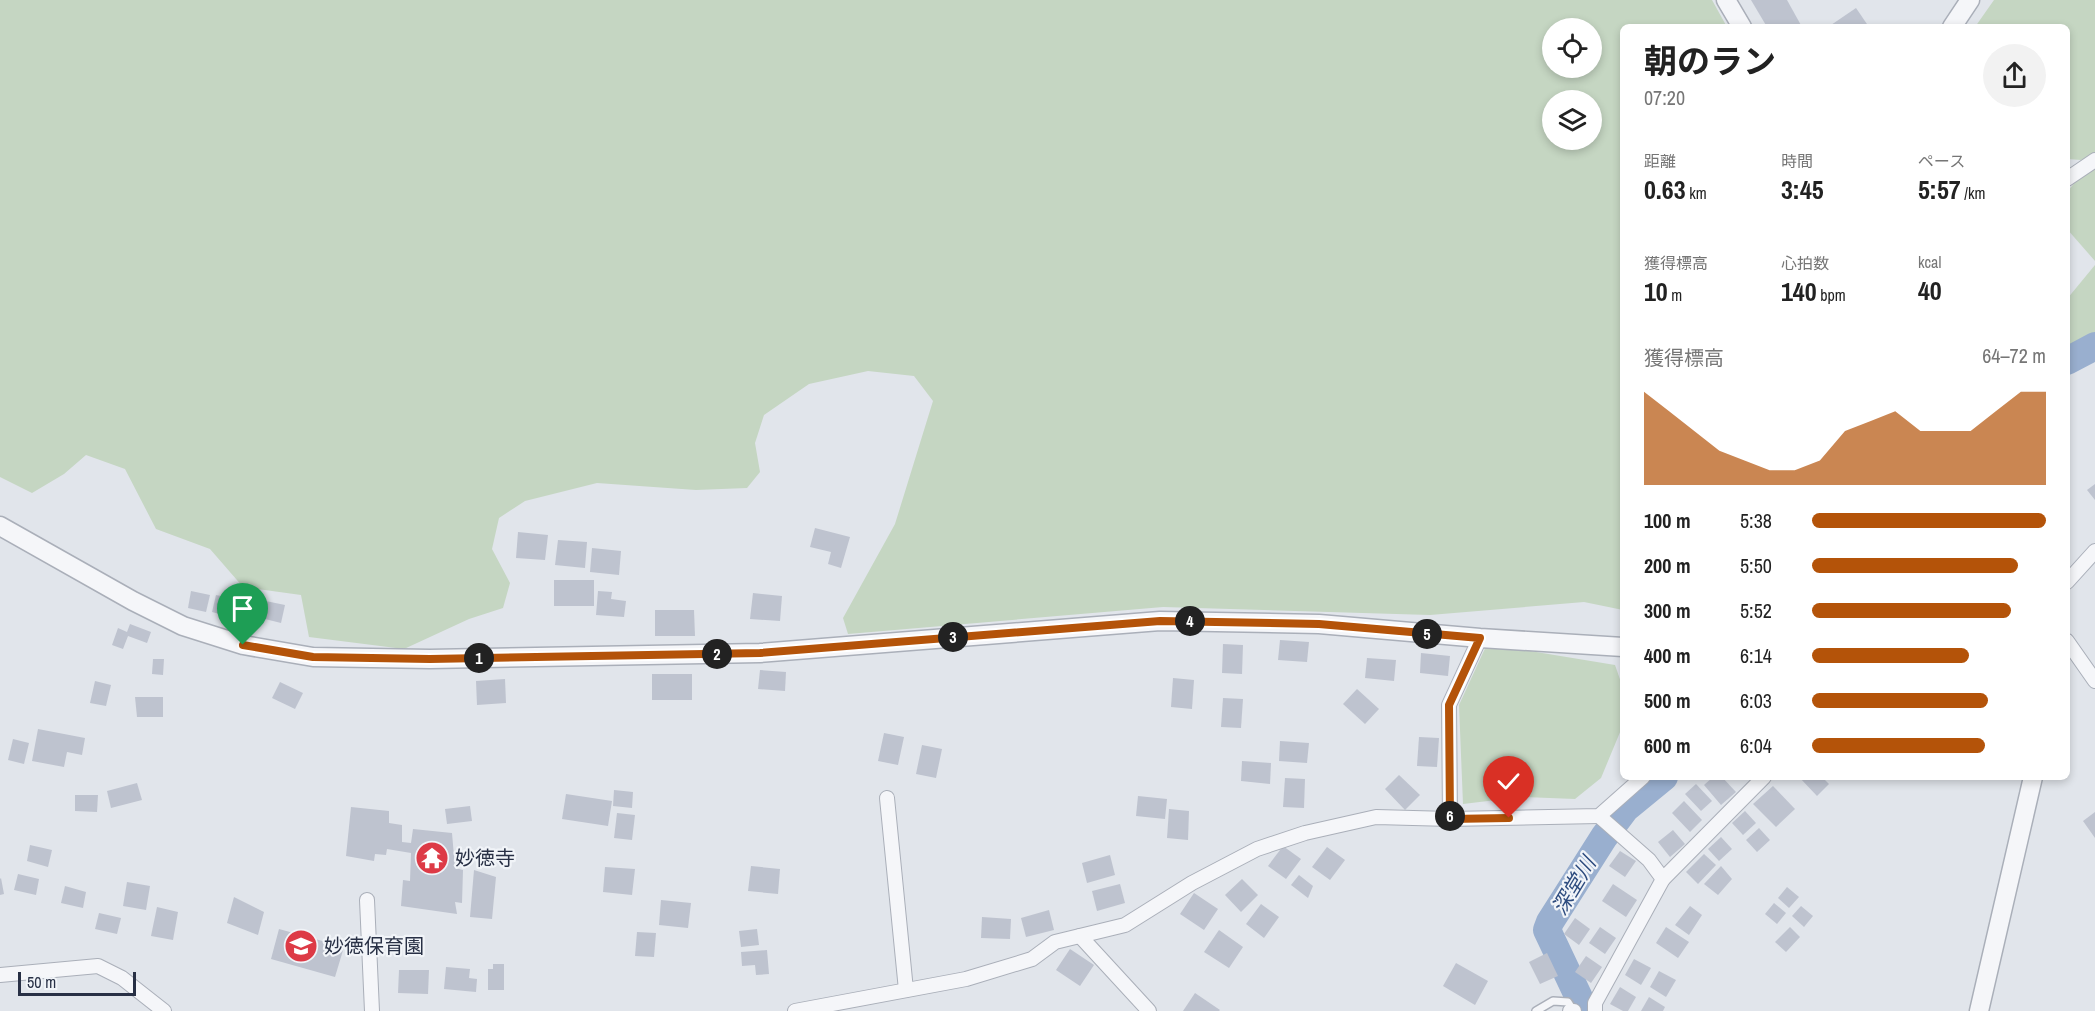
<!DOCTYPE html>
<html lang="ja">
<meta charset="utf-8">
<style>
:root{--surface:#fff;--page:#f2f2f2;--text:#222;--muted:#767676;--accent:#b45309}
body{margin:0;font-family:"Archivo Narrow","Noto Sans JP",sans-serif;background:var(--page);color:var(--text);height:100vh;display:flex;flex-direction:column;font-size:22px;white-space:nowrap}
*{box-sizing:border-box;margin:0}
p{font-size:20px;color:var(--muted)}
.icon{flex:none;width:33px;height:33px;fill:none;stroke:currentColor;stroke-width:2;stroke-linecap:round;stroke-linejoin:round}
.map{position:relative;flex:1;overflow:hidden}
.side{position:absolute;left:1620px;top:24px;width:450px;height:756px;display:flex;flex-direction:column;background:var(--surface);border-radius:9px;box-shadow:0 3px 9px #0003}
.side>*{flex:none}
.fabs{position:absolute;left:1542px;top:18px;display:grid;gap:12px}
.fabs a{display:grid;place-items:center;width:60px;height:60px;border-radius:50%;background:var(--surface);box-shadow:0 3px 9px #0003;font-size:30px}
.scale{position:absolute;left:18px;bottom:15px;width:118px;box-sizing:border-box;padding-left:6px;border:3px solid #283045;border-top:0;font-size:16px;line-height:21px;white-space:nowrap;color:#283045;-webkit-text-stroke:4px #f1f4f8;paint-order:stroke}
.pin{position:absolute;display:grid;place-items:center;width:51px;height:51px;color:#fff;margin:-62px -26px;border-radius:50% 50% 50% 0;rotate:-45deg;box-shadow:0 0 6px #0007}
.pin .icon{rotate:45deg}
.km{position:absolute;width:30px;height:30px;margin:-15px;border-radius:50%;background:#222;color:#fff;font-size:16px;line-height:30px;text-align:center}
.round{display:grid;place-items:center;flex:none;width:63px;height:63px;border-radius:32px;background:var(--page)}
.summary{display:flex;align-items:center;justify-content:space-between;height:102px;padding:0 24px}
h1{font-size:33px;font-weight:700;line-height:45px}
.figures{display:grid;grid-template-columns:repeat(3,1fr);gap:9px;height:102px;padding:6px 24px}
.figures div{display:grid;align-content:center}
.figures b{font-size:26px;font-weight:700}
.figures small{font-size:16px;font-weight:400}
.figures p{font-size:16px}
.chart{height:168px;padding:12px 24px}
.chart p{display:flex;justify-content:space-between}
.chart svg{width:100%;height:108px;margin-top:6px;fill:var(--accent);opacity:.7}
ul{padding:0 24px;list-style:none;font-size:20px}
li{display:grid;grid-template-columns:96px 72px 1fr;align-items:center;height:45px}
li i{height:15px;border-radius:8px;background:var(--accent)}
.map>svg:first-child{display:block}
.green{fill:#c5d6c2;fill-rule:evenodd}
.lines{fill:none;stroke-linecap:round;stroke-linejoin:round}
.river{stroke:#99afcf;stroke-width:28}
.building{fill:#bec3cf}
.service-casing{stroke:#aaafb9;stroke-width:10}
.minor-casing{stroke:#aaafb9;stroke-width:16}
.tertiary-casing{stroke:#aaafb9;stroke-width:21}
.service{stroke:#f5f6f9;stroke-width:7}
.minor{stroke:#f5f6f9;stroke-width:14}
.tertiary{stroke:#f5f6f9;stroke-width:18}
.route-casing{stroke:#fff;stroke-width:12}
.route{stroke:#b45309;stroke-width:8}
.labels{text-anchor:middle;stroke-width:4.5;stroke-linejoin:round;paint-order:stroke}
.poi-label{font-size:20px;fill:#283045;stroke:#f1f4f8;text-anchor:start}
.water-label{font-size:21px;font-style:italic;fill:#2d4b7e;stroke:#f1f4f8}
</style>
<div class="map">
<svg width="2095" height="1011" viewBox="0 0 2095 1011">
<rect width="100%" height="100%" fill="#e1e5eb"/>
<g class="green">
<path d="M 0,0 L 1712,0 L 1727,27 L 1623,27 L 1623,610 L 1584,602 L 1430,615 L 1163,607 L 848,634 L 843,618 L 895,524 L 933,401 L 914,376 L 868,371 L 809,384 L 764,415 L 755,443 L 760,472 L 747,488 L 696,490 L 597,483 L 525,501 L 499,518 L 492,549 L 510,583 L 503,608 L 469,619 L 404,649 L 309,637 L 301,595 L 243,587 L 210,549 L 156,529 L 125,469 L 86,455 L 64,474 L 32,493 L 0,477 ZM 1552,28 L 1592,28 L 1592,68 L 1552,68 ZM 1552,100 L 1592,100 L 1592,140 L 1552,140 Z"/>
<polygon points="1994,0 2095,0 2095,154 2081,160 2067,159 2067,27 1975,27"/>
<polygon points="2095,161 2095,261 2067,229 2067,192 2091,163"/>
<polygon points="2095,265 2095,340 2067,361 2067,299"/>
<polygon points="1487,644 1615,665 1623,688 1623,725 1601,778 1575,799 1521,797 1463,804 1459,705"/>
</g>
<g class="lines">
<g class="river">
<polyline points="2067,361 2095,346"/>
<polyline points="1587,1011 1582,1004 1547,930 1550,922 1604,837 1625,809 1664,777"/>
</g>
</g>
<g class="building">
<polygon points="1751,0 1787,0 1802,27 1767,27"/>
<polygon points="1856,8 1869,27 1833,27 1831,25"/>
<polygon points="2095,484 2095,500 2087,490"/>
<polygon points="815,528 850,537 841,568 828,564 831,552 810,547"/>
<polygon points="518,532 548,535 545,560 516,558"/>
<polygon points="558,540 587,542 585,568 555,565"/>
<polygon points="592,548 621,551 619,575 590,572"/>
<rect x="554" y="580" width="40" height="26"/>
<polygon points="191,591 210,595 206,612 188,608"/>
<polygon points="598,591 612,592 611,599 626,601 624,617 596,615"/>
<polygon points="753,593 782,596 780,621 750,619"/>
<polygon points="216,595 235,599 231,617 212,612"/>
<polygon points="237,600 256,604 252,621 233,617"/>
<polygon points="261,600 285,605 281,623 257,617"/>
<polygon points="655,610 694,610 695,636 655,636"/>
<polygon points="130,624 151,632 147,643 128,636 123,649 112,645 118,628 127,632"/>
<polygon points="1280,640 1309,642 1307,662 1278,660"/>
<polygon points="1223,644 1243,645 1242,674 1222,673"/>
<polygon points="1421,653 1450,656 1448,676 1420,673"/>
<polygon points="1367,658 1396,660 1394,681 1365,678"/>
<polygon points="153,659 164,659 163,675 152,674"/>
<polygon points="760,670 786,672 785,691 758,689"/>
<rect x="652" y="674" width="40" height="26"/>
<polygon points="1173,678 1194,680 1192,709 1171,707"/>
<polygon points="505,679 506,703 477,705 476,681"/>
<polygon points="95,681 111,685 106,706 90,703"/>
<polygon points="280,682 303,693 295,709 272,698"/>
<polygon points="1357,689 1379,709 1365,724 1343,704"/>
<polygon points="135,697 163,697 163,717 137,717"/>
<polygon points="1223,698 1243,699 1241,728 1221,727"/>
<polygon points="38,729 85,738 82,755 67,752 64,767 32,761"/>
<polygon points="884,733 904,737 898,765 878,761"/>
<polygon points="1419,737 1439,738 1437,767 1417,766"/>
<polygon points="13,739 29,743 24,764 8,760"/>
<polygon points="1280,741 1309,743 1307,763 1279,761"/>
<polygon points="922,745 942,749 936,778 916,774"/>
<polygon points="1242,761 1271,763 1270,784 1241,781"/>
<polygon points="1399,775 1420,795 1405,810 1385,789"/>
<polygon points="1713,777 1722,777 1736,792 1721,805 1704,785"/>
<polygon points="1799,777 1822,777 1829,784 1817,796"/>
<polygon points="1285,778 1305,779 1304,808 1283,807"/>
<polygon points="137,783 142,800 111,808 107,791"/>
<polygon points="1696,784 1712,801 1701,811 1685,794"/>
<polygon points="1773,786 1795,809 1776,827 1753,804"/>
<polygon points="614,790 633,792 632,808 613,806"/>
<polygon points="566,794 612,801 608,826 562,819"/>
<polygon points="75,795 98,795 97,812 75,811"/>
<polygon points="1138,796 1167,799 1165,819 1136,816"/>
<polygon points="1684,801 1702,820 1690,832 1672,813"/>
<polygon points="470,806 472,821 447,824 445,809"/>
<polygon points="351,807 389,811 389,823 402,825 402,842 411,843 413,829 452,833 455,868 463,870 462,903 455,902 457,914 401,906 403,880 410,881 411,853 387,849 386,855 375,854 374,861 346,856"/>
<polygon points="1169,809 1189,811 1188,840 1167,838"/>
<polygon points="1745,811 1756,823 1743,835 1732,823"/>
<polygon points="2095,812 2095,838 2083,821"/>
<polygon points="617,813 635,815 632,840 614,838"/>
<polygon points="1759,828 1770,840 1757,852 1746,840"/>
<polygon points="1673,830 1685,844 1670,857 1658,842"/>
<polygon points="1721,837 1732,849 1719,861 1708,849"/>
<polygon points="30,845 52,850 48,867 27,861"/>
<polygon points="1283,846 1301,859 1286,879 1268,866"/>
<polygon points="1327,847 1345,860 1330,880 1312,867"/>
<polygon points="1620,851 1636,861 1625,877 1609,866"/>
<polygon points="1704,854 1716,865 1698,884 1686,872"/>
<polygon points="1110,855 1115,875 1087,883 1082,863"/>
<polygon points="751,866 780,869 778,894 748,891"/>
<polygon points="1721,866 1732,879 1718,895 1704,884"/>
<polygon points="605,867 635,869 632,895 603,892"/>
<polygon points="474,870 496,877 492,919 470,917"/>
<polygon points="18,874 39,879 36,895 14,890"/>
<polygon points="1299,875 1313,886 1308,898 1291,885"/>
<polygon points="1,878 4,894 0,895 0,879"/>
<polygon points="1242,879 1258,895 1241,912 1225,895"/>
<polygon points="127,882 150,886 146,910 123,906"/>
<polygon points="1120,884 1125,903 1097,911 1092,891"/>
<polygon points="1613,884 1637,900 1626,917 1602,901"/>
<polygon points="65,886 86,892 83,908 61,903"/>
<polygon points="1787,887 1799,897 1789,908 1778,898"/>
<polygon points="1194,893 1218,909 1204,930 1180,914"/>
<polygon points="234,897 264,912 258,935 227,923"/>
<polygon points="661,900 691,903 688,928 659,925"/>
<polygon points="1774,903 1786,913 1777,924 1765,914"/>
<polygon points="1261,904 1279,917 1264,938 1246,924"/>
<polygon points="1690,906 1702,915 1689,935 1675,925"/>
<polygon points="1801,906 1813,916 1804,927 1792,916"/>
<polygon points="157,907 178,912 173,940 151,936"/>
<polygon points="1049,910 1054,930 1026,937 1021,918"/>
<polygon points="99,913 121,918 117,934 95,929"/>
<polygon points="982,917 1011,919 1010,939 981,938"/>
<polygon points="1575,918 1590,929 1579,945 1564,934"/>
<polygon points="1600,927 1616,938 1605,954 1589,943"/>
<polygon points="1666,927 1689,942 1678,958 1656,943"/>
<polygon points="1790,927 1800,937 1786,952 1775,942"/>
<polygon points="279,929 344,947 335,977 271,959"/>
<polygon points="757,929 759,945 741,947 739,931"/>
<polygon points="1219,930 1243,947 1229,968 1204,952"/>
<polygon points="637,932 656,933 654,957 635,956"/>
<polygon points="1070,949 1094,965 1080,986 1056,970"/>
<polygon points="767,950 769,974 756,975 755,965 742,966 741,952"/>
<polygon points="1547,953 1558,976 1540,984 1529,962"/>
<polygon points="1586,956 1602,967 1591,983 1575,972"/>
<polygon points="1634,959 1651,968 1641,985 1625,975"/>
<polygon points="1456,963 1488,981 1475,1005 1443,986"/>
<polygon points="493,964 504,964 504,990 488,990 488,969 493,969"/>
<polygon points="446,967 470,969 469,978 477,979 476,992 444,989"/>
<polygon points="399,970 429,970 428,994 398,993"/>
<polygon points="1659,971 1676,980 1666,997 1650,987"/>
<polygon points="1620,987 1636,997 1628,1011 1623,1011 1610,1004"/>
<polygon points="1195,993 1220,1010 1219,1011 1183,1011"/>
<polygon points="1649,997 1665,1007 1663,1011 1641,1011"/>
</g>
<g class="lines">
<g class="service-casing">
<polyline id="service" points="1536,1011 1553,1001 1568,1002 1573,1010"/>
</g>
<g class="minor-casing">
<g id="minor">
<polyline points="2067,179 2095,160"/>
<polyline points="2067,582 2095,551"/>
<polyline points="2067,641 2095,681"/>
<polyline points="887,798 906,990"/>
<polyline points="1450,819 1449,705 1480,638"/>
<polyline points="1663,879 1764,777"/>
<polyline points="367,900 372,1011"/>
<polyline points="1080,936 1149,1011"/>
<polyline points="0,975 98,966 122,978 164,1011"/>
<polyline points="795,1011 966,979 1032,959 1055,942 1125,925 1192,883 1257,849 1305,833 1376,817 1450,819 1599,816 1643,777"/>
<polyline points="1570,1011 1574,1011"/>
<polyline points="1595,1011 1595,1003 1663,879 1649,860 1599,816"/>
</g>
</g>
<g class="tertiary-casing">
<g id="tertiary">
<polyline points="1726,0 1742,27"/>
<polyline points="1952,27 1970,0"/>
<polyline points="0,526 133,601 183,626 243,645 313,657 430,659 760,653 1160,621 1319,624 1480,638 1623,647"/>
<polyline points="1979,1011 2033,777"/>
</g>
</g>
<use href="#service" class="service"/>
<use href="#minor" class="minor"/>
<use href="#tertiary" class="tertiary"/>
</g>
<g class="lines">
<g class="route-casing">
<polyline id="route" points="243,645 313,657 430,659 760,653 1160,621 1319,624 1480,638 1449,705 1450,819 1509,818"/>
</g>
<use href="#route" class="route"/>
</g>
<defs>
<g id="temple-disc" transform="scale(1.725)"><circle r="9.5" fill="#dd3a46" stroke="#f1f4f8"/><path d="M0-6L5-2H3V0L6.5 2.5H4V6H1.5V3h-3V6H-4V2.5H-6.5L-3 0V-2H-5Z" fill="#fff"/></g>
<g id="school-disc" transform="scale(1.725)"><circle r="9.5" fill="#dd3a46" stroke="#f1f4f8"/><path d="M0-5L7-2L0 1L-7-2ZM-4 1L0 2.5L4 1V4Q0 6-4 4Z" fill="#fff"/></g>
</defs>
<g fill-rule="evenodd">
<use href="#temple-disc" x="432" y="858"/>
<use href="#school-disc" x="301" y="946"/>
</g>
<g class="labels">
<g class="poi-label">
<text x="455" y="865">妙徳寺</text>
<text x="324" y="953">妙徳保育園</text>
</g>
<g class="water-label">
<text transform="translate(1574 886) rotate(-59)" y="7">深堂川</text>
</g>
</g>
</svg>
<div class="fabs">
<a><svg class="icon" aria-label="locate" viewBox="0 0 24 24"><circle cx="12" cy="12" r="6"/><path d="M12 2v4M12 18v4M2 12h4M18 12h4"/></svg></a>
<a><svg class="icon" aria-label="layers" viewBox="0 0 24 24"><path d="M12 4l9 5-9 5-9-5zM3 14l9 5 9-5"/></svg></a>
</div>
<div class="scale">50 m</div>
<div class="pin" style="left:243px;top:645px;background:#1e9e55"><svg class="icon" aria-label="arrive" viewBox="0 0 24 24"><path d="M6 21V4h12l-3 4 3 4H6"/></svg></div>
<div class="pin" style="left:1509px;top:818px;background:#d93025"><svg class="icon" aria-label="check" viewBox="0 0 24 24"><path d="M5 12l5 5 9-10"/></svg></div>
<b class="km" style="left:479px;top:658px">1</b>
<b class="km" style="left:717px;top:654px">2</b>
<b class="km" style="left:953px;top:637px">3</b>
<b class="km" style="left:1190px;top:621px">4</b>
<b class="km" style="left:1427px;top:634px">5</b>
<b class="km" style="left:1450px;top:816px">6</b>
<section class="side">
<div class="summary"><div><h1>朝のラン</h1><p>07:20</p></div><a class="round"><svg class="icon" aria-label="share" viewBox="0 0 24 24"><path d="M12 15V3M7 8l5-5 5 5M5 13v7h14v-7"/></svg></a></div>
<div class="figures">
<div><p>距離</p><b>0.63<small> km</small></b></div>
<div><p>時間</p><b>3:45</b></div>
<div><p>ペース</p><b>5:57<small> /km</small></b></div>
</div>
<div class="figures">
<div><p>獲得標高</p><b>10<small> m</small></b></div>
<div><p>心拍数</p><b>140<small> bpm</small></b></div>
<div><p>kcal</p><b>40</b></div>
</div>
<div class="chart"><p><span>獲得標高</span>64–72 m</p>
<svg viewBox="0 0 160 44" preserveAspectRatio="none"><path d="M0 44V6L10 14L20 22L30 30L40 34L50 38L60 38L70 34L80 22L90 18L100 14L110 22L120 22L130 22L140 14L150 6L160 6V44z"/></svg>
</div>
<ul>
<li><b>100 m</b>5:38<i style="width:100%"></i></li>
<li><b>200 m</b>5:50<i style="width:88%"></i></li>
<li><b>300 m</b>5:52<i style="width:85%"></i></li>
<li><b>400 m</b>6:14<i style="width:67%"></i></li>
<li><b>500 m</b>6:03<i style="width:75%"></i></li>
<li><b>600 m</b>6:04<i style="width:74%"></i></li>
</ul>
</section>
</div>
